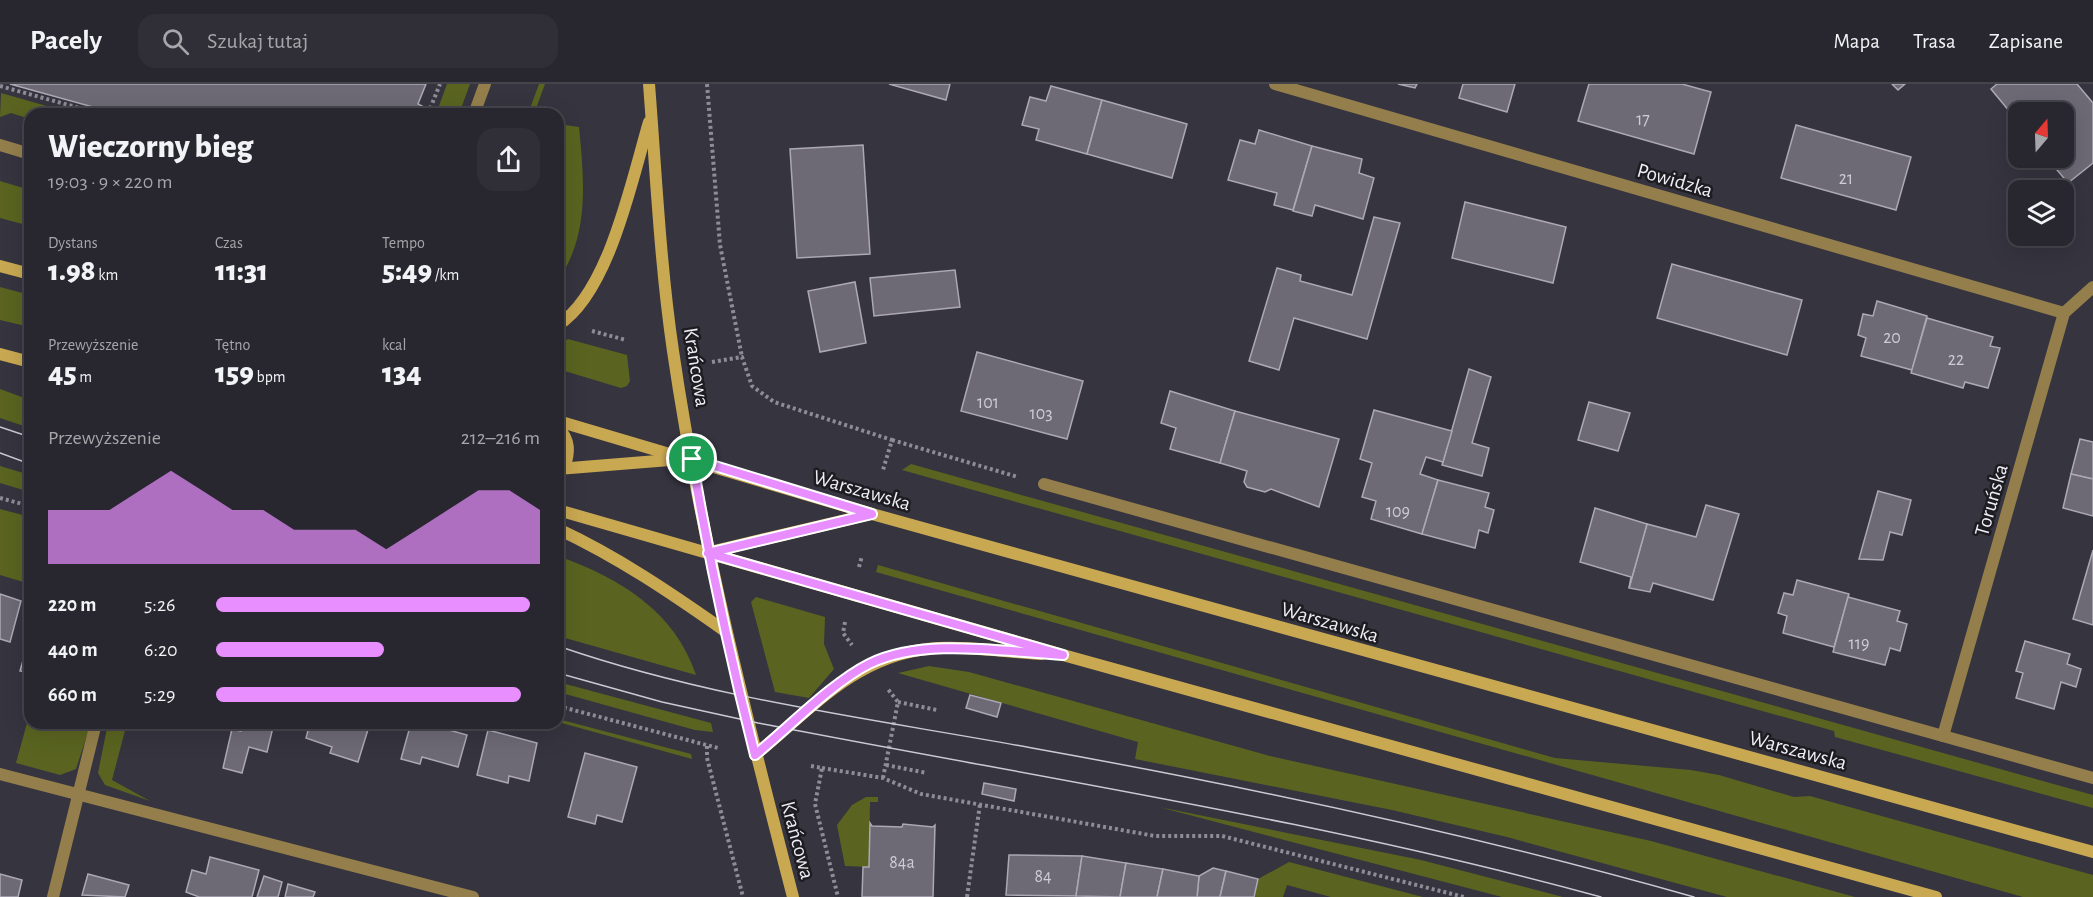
<!DOCTYPE html>
<html lang="pl">
<meta charset="utf-8">
<style>
:root{--surface:#28272f;--page:#302f37;--text:#f1f3f6;--muted:#a5a5aa;--line:#44444b;--accent:#e88eff}
body{margin:0;font-family:"Alegreya Sans",sans-serif;background:var(--page);color:var(--text);height:100vh;display:flex;flex-direction:column;font-size:22px;white-space:nowrap}
*{box-sizing:border-box;margin:0}
p{font-size:20px;color:var(--muted)}
.icon{flex:none;width:33px;height:33px;fill:none;stroke:currentColor;stroke-width:2;stroke-linecap:round;stroke-linejoin:round}
.map{position:relative;flex:1;overflow:hidden}
.panel{position:absolute;left:24px;top:24px;width:540px;height:621px;display:flex;flex-direction:column;background:var(--surface);border-radius:18px;box-shadow:0 6px 24px #0002,0 0 0 2px var(--line)}
.panel>*{flex:none}
.needle{width:39px;rotate:19deg}
.buttons{position:absolute;left:2008px;top:18px;display:grid;gap:12px}
.buttons a{display:grid;place-items:center;width:66px;height:66px;border-radius:12px;background:var(--surface);box-shadow:0 6px 24px #0002,0 0 0 2px var(--line);font-size:30px}
.pin{position:absolute;display:grid;place-items:center;width:51px;height:51px;color:#fff;margin:-26px;border:3px solid #fff;border-radius:50%;box-shadow:0 2px 6px #0007}
.round{display:grid;place-items:center;flex:none;width:63px;height:63px;border-radius:18px;background:var(--page)}
.overview{display:flex;align-items:center;justify-content:space-between;height:102px;padding:0 24px}
h1{font-size:33px;font-weight:800;line-height:45px}
.stats{display:grid;grid-template-columns:repeat(3,1fr);gap:9px;height:102px;padding:6px 24px}
.stats div{display:grid;align-content:center}
.stats b{font-size:30px;font-weight:800}
.stats small{font-size:16px;font-weight:400}
.stats p{font-size:16px}
.chart{height:168px;padding:12px 24px}
.chart p{display:flex;justify-content:space-between}
.chart svg{width:100%;height:108px;margin-top:6px;fill:var(--accent);opacity:.7}
ul{padding:0 24px;list-style:none;font-size:20px}
li{display:grid;grid-template-columns:96px 72px 1fr;align-items:center;height:45px}
li i{height:15px;border-radius:8px;background:var(--accent)}
header{display:flex;align-items:center;gap:36px;box-sizing:border-box;height:84px;padding:0 30px;background:var(--surface);border-bottom:2px solid var(--line)}
header strong{font-size:28px}
nav{display:flex;gap:33px;margin-inline-start:auto;font-size:21px}
.search{width:420px;height:54px;background:var(--page);display:flex;align-items:center;gap:15px;box-sizing:border-box;padding:0 21px;border-radius:18px;color:var(--muted);font-size:22px}
.map>svg:first-child{display:block}
.green{fill:#5a6420}
.building{fill:#6d6975;stroke:#aca8b5;stroke-width:1.5}
.lines{fill:none;stroke-linecap:round;stroke-linejoin:round}
.path{stroke:#8e8d96;stroke-width:4;stroke-dasharray:3 3;stroke-linecap:butt}
.lane{stroke:#947f4c;stroke-width:12}
.street{stroke:#947f4c;stroke-width:12}
.secondary{stroke:#c9a852;stroke-width:12}
.tram{stroke:#cbcad3;stroke-width:1.5}
.route-casing{stroke:#fff;stroke-width:12}
.route{stroke:#e88eff;stroke-width:8}
.labels{text-anchor:middle;stroke-width:5;stroke-linejoin:round;paint-order:stroke}
.number-label{font-size:18px;fill:#cecdd6}
.street-label{font-size:21px;fill:#efeef6;stroke:#1d1c21}
</style>
<header>
<strong>Pacely</strong>
<div class="search"><svg class="icon" aria-label="search" viewBox="0 0 24 24"><circle cx="10" cy="10" r="6"/><path d="M15 15l6 6"/></svg>Szukaj tutaj</div>
<nav><a>Mapa</a><a>Trasa</a><a>Zapisane</a></nav>
</header>
<div class="map">
<svg width="2093" height="813" viewBox="0 0 2093 813">
<rect width="100%" height="100%" fill="#35343f"/>
<g class="green">
<polygon points="447,0 470,0 459,30 436,30"/>
<polygon points="539,0 545,0 534,30 528,30"/>
<polygon points="1,9 75,30 30,30 30,35 11,29 0,33"/>
<path d="M 558,40 L 579,43 C 584,95 590,151 558,196 Z"/>
<polygon points="0,97 30,106 30,142 0,134"/>
<polygon points="0,203 30,211 30,243 0,236"/>
<polygon points="568,255 627,271 630,297 627,302 621,304 558,285 558,262"/>
<polygon points="0,305 30,316 30,344 0,334"/>
<polygon points="911,380 2093,711 2093,724 1835,653 1834,647 902,386"/>
<polygon points="0,382 30,391 30,408 0,399"/>
<polygon points="0,425 30,433 30,500 0,491"/>
<path d="M 558,472 C 619,494 674,526 696,591 L 558,552 Z"/>
<polygon points="878,481 1555,674 1691,686 1719,691 1794,713 1810,712 2093,791 2093,813 2023,813 876,488"/>
<polygon points="756,513 825,533 824,560 834,585 809,614 775,608 751,518"/>
<polygon points="929,582 969,588 1270,672 1651,757 1855,813 1727,813 1507,753 1392,726 1135,675 1138,658 898,589"/>
<polygon points="558,598 711,639 713,648 695,646 558,608"/>
<polygon points="30,628 30,639 91,639 76,685 60,691 16,679"/>
<polygon points="558,635 691,670 692,675 558,638"/>
<polygon points="108,639 127,639 112,696 150,717 105,701 98,689"/>
<polygon points="866,713 878,713 878,718 870,718 869,783 845,782 837,741 852,721"/>
<polygon points="1159,723 1421,776 1563,813 1502,813"/>
<polygon points="1289,778 1423,813 1331,813 1287,801 1283,813 1254,813 1258,795"/>
</g>
<g class="building">
<polygon points="10,0 426,0 418,20 424,23 421,30 118,30"/>
<polygon points="889,0 950,0 946,16"/>
<polygon points="1398,0 1417,0 1415,4"/>
<polygon points="1463,0 1515,0 1507,28 1459,14"/>
<polygon points="1589,0 1682,0 1711,8 1694,70 1578,37"/>
<polygon points="1892,0 1905,0 1898,6"/>
<polygon points="1997,0 2077,0 2093,19 2093,79 2068,99 2047,74 2064,74 2064,28 2019,28 2019,39 1991,5"/>
<polygon points="1051,2 1102,16 1087,70 1036,56 1039,45 1022,41 1030,13 1046,17"/>
<polygon points="1102,16 1187,40 1172,94 1087,70"/>
<polygon points="1796,41 1911,73 1896,126 1781,94"/>
<polygon points="1259,46 1312,62 1293,126 1274,121 1277,109 1228,96 1240,56 1255,60"/>
<polygon points="863,61 870,170 797,174 790,65"/>
<polygon points="1312,62 1362,75 1359,89 1374,94 1363,135 1315,121 1312,132 1293,127"/>
<polygon points="1465,118 1566,143 1553,199 1452,174"/>
<polygon points="1374,133 1400,139 1367,255 1294,234 1279,286 1249,277 1277,184 1301,191 1300,197 1352,211"/>
<polygon points="1672,180 1802,216 1787,271 1657,234"/>
<polygon points="955,186 960,223 874,232 870,194"/>
<polygon points="855,198 866,259 820,268 808,207"/>
<polygon points="1877,217 1927,232 1912,286 1861,272 1866,254 1858,251 1863,230 1873,232"/>
<polygon points="1927,234 1993,253 1990,262 2000,264 1988,304 1965,298 1963,304 1911,289"/>
<polygon points="977,268 1083,297 1067,355 961,327"/>
<polygon points="1469,285 1491,293 1472,359 1489,364 1482,392 1442,381"/>
<polygon points="1170,307 1235,327 1220,379 1170,365 1176,344 1161,339"/>
<polygon points="1589,318 1630,329 1618,367 1578,356"/>
<polygon points="1374,326 1452,347 1443,378 1426,373 1420,390 1438,396 1422,450 1371,435 1376,417 1362,413 1372,379 1360,375"/>
<polygon points="1235,327 1339,355 1319,423 1271,405 1265,408 1247,403 1244,398 1247,387 1220,379"/>
<polygon points="2080,355 2093,358 2093,395 2071,390"/>
<polygon points="2071,390 2093,395 2093,432 2063,424"/>
<polygon points="1438,396 1489,409 1485,423 1494,426 1488,449 1479,446 1475,464 1422,450"/>
<polygon points="1878,407 1911,416 1902,451 1890,448 1883,476 1859,475"/>
<polygon points="1706,421 1739,430 1713,516 1653,499 1650,508 1629,504 1647,440 1696,453"/>
<polygon points="1595,424 1647,440 1629,504 1631,493 1580,478"/>
<polygon points="2093,466 2093,541 2073,535"/>
<polygon points="1797,496 1849,510 1834,563 1783,549 1787,532 1778,529 1784,509 1793,511"/>
<polygon points="0,510 21,517 10,558 0,555"/>
<polygon points="1848,513 1900,527 1897,537 1907,540 1900,567 1890,564 1885,581 1833,568"/>
<polygon points="30,552 30,589 20,587"/>
<polygon points="2025,557 2070,570 2067,580 2081,585 2076,603 2061,598 2054,625 2016,614 2023,589 2016,587"/>
<polygon points="970,611 1001,619 997,633 966,624"/>
<polygon points="134,639 151,639 150,644"/>
<polygon points="243,639 274,639 267,668 249,663 242,689 223,684 232,645 241,647"/>
<polygon points="310,639 370,639 358,678 330,669 332,663 306,654"/>
<polygon points="411,639 424,639 467,651 458,683 422,673 420,680 401,675"/>
<polygon points="488,646 537,659 529,697 509,692 508,699 477,691"/>
<polygon points="585,669 637,683 622,738 597,731 595,740 568,733"/>
<polygon points="984,699 1016,705 1014,717 982,710"/>
<polygon points="870,739 872,742 902,743 903,740 933,743 935,741 933,813 862,813 863,783 869,783"/>
<polygon points="1009,771 1082,772 1076,812 1006,811"/>
<polygon points="1082,772 1126,779 1120,813 1076,812"/>
<polygon points="210,773 259,786 252,813 199,813 186,808 192,786 206,790"/>
<polygon points="1126,779 1163,785 1157,813 1120,813"/>
<polygon points="1213,784 1226,787 1220,813 1197,813 1199,792"/>
<polygon points="1163,785 1199,792 1197,813 1157,813"/>
<polygon points="1226,787 1258,795 1254,813 1220,813"/>
<polygon points="0,790 22,796 18,813 0,813"/>
<polygon points="88,790 129,801 125,813 82,811"/>
<polygon points="264,792 282,798 278,813 257,813"/>
<polygon points="288,800 315,808 313,813 285,813"/>
</g>
<g class="lines">
<g class="path">
<polyline points="707,0 720,161 742,273"/>
<polyline points="0,2 101,30"/>
<polyline points="428,30 440,0"/>
<polyline points="592,247 626,256"/>
<polyline points="712,278 742,273 752,302 774,318 892,356 883,386"/>
<polyline points="892,356 1018,393"/>
<polyline points="0,414 30,422"/>
<polyline points="859,483 862,472"/>
<polyline points="845,538 843,549 852,561"/>
<polyline points="898,618 937,626"/>
<polyline points="558,622 718,664"/>
<polyline points="707,662 707,674 743,813"/>
<polyline points="886,681 927,689"/>
<polyline points="811,682 822,684 815,720 838,813"/>
<polyline points="822,684 883,694 921,710 1155,752 1222,752 1464,813"/>
<polyline points="883,694 898,618 887,604"/>
<polyline points="967,813 980,720"/>
</g>
<g class="lane">
<polyline points="474,30 485,0"/>
<polyline points="0,61 30,70"/>
</g>
<g class="street">
<polyline points="1275,0 2064,229"/>
<polyline points="1044,400 2093,694"/>
<polyline points="1943,652 2064,229 2093,203"/>
<polyline points="0,690 473,813"/>
<polyline points="53,813 96,639"/>
</g>
<g class="secondary">
<path d="M 649,0 C 656,89 660,179 673,267 C 700,452 746,632 793,813"/>
<polyline points="0,182 30,190"/>
<path d="M 558,241 C 609,209 632,95 649,38"/>
<polyline points="0,270 30,278"/>
<polyline points="558,337 872,430 2093,768"/>
<path d="M 558,343 C 570,356 570,368 564,384"/>
<polyline points="558,385 682,375"/>
<polyline points="558,426 1063,571 1936,813"/>
<path d="M 558,445 C 618,473 671,509 725,547"/>
<polyline points="710,468 871,430"/>
<path d="M 755,671 C 809,627 854,573 927,565 C 960,561 1007,568 1041,570"/>
</g>
<g class="tram">
<polyline points="0,343 30,353"/>
<polyline points="0,369 30,380"/>
<path d="M 558,562 C 711,615 874,635 1032,664 C 1255,704 1476,751 1694,813"/>
<path d="M 558,589 L 662,618 L 758,639 C 1040,694 1324,737 1601,813"/>
</g>
</g>
<g class="lines">
<g class="route-casing">
<path id="route" d="M 692,375 C 709,475 730,573 755,671 C 788,644 833,598 869,580 C 924,553 1004,568 1063,571 L 708,469 L 872,430 L 692,375"/>
</g>
<use href="#route" class="route"/>
</g>
<g class="labels">
<g class="number-label">
<text x="1643" y="41">17</text>
<text x="1846" y="100">21</text>
<text x="1892" y="259">20</text>
<text x="1956" y="281">22</text>
<text x="988" y="324">101</text>
<text x="1041" y="335">103</text>
<text x="1398" y="433">109</text>
<text x="1859" y="565">119</text>
<text x="902" y="784">84a</text>
<text x="1043" y="798">84</text>
</g>
<g class="street-label">
<text transform="translate(1675 96) rotate(16)" y="7">Powidzka</text>
<text transform="translate(697 283) rotate(81)" y="7">Krańcowa</text>
<text transform="translate(862 406) rotate(16)" y="7">Warszawska</text>
<text transform="translate(1991 416) rotate(-74)" y="7">Toruńska</text>
<text transform="translate(1330 538) rotate(16)" y="7">Warszawska</text>
<text transform="translate(1798 666) rotate(15)" y="7">Warszawska</text>
<text transform="translate(798 756) rotate(75)" y="7">Krańcowa</text>
</g>
</g>
</svg>
<div class="buttons">
<a><svg class="needle" viewBox="-14 -14 28 28"><path d="M0-13l5 13h-10z" fill="#e53935"/><path d="M0 13l5-13h-10z" fill="#a5a5aa"/></svg></a>
<a><svg class="icon" aria-label="layers" viewBox="0 0 24 24"><path d="M12 4l9 5-9 5-9-5zM3 14l9 5 9-5"/></svg></a>
</div>
<div class="pin" style="left:692px;top:375px;background:#1e9e55"><svg class="icon" aria-label="arrive" viewBox="0 0 24 24"><path d="M6 21V4h12l-3 4 3 4H6"/></svg></div>
<section class="panel">
<div class="overview"><div><h1>Wieczorny bieg</h1><p>19:03 · 9 × 220 m</p></div><a class="round"><svg class="icon" aria-label="share" viewBox="0 0 24 24"><path d="M12 15V3M7 8l5-5 5 5M5 13v7h14v-7"/></svg></a></div>
<div class="stats">
<div><p>Dystans</p><b>1.98<small> km</small></b></div>
<div><p>Czas</p><b>11:31</b></div>
<div><p>Tempo</p><b>5:49<small> /km</small></b></div>
</div>
<div class="stats">
<div><p>Przewyższenie</p><b>45<small> m</small></b></div>
<div><p>Tętno</p><b>159<small> bpm</small></b></div>
<div><p>kcal</p><b>134</b></div>
</div>
<div class="chart"><p><span>Przewyższenie</span>212–216 m</p>
<svg viewBox="0 0 160 44" preserveAspectRatio="none"><path d="M0 44V22L10 22L20 22L30 14L40 6L50 14L60 22L70 22L80 30L90 30L100 30L110 38L120 30L130 22L140 14L150 14L160 22V44z"/></svg>
</div>
<ul>
<li><b>220 m</b>5:26<i style="width:97%"></i></li>
<li><b>440 m</b>6:20<i style="width:52%"></i></li>
<li><b>660 m</b>5:29<i style="width:94%"></i></li>
</ul>
</section>
</div>
